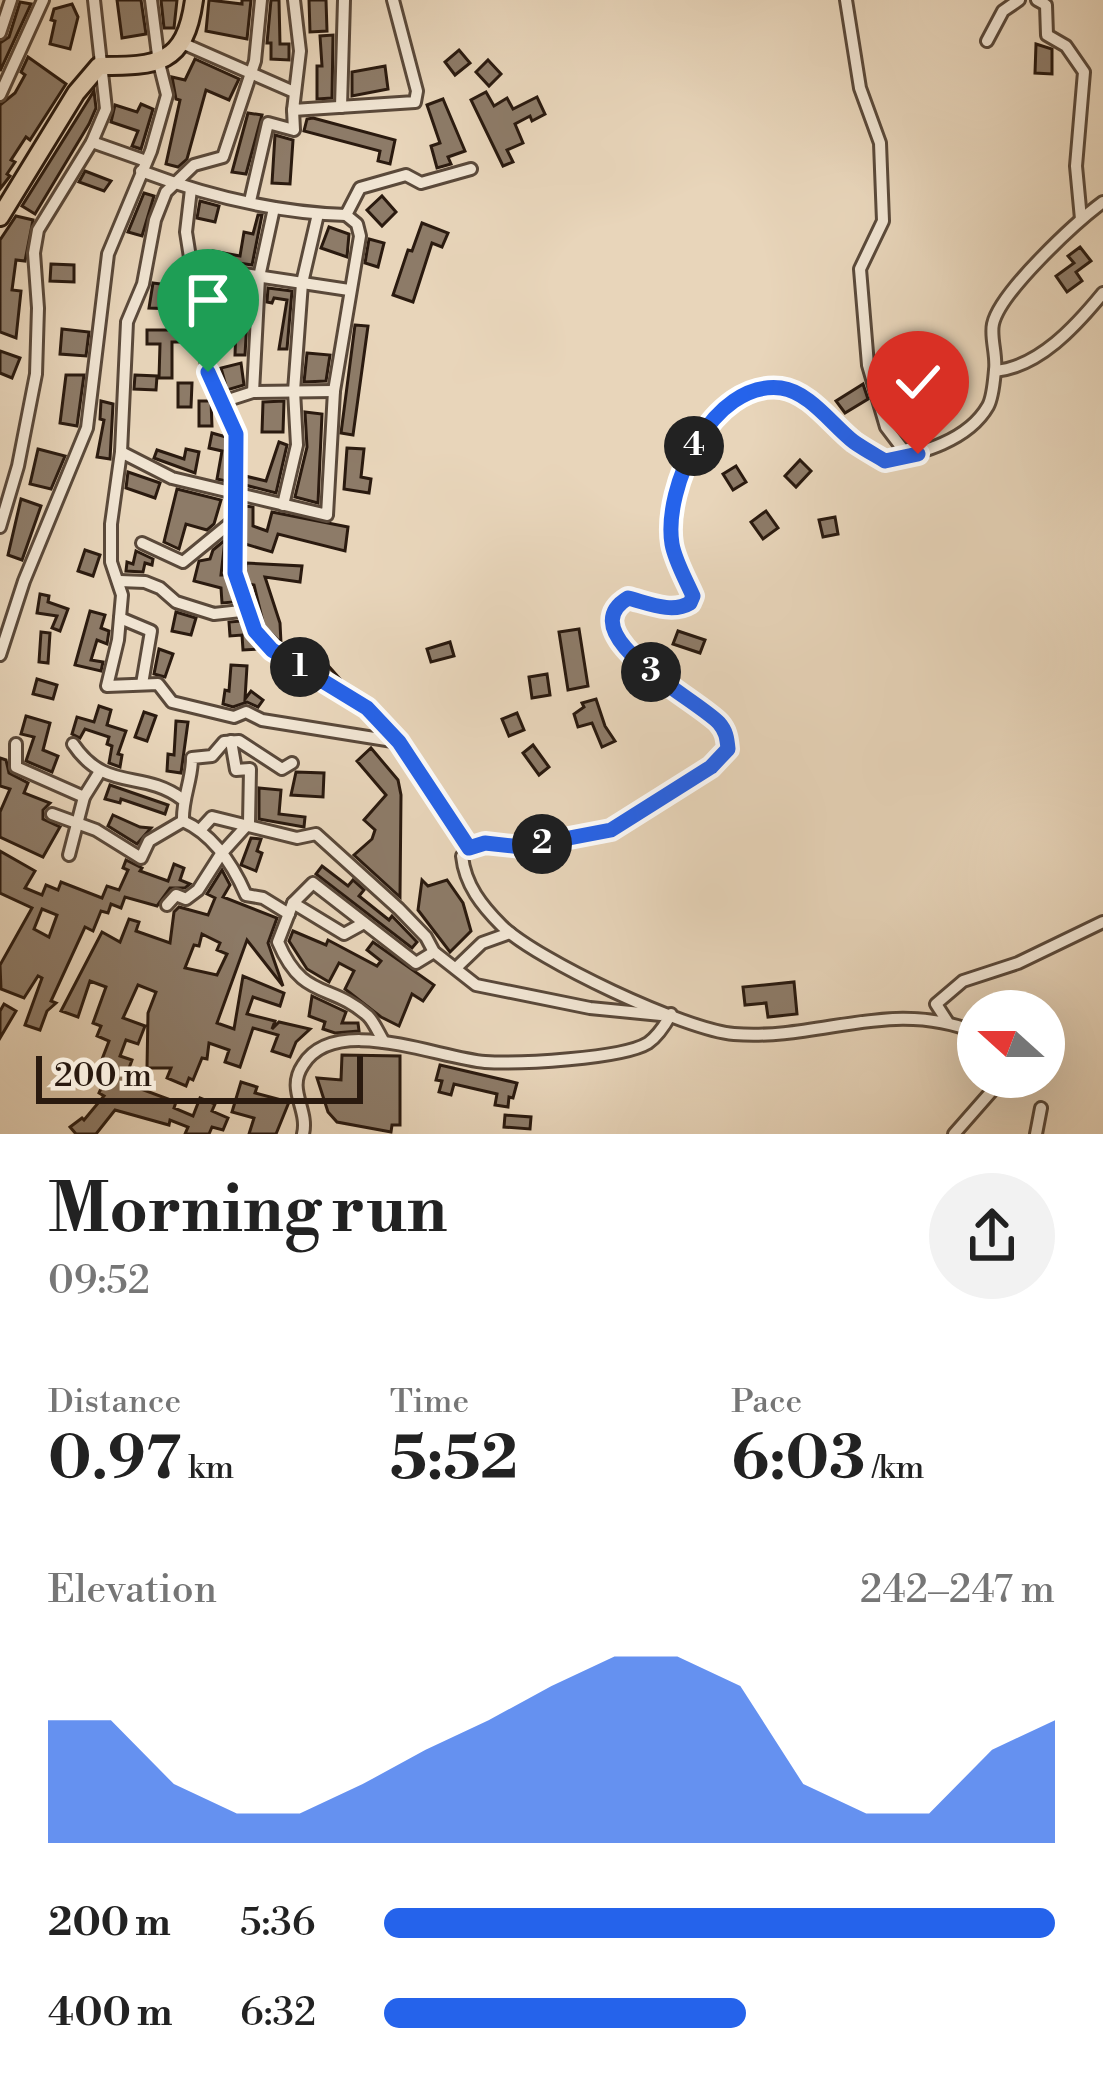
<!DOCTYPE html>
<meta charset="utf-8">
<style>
:root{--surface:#fff;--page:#f2f2f2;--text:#222;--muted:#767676;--accent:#2563eb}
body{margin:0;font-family:"Libre Bodoni",serif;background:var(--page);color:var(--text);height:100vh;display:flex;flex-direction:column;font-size:45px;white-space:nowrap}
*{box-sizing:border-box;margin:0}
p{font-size:39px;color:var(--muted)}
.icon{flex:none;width:66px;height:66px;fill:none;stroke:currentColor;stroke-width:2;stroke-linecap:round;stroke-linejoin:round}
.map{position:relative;height:1134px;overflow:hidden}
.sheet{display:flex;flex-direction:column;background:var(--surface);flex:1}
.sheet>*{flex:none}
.needle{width:78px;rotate:291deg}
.buttons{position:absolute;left:957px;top:990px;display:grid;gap:24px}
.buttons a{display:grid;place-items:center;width:108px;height:108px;border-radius:50%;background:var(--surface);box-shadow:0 12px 48px #0002;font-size:60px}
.scale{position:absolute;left:36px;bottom:30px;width:327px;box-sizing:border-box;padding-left:12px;border:6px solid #2a1a0f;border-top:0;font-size:33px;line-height:42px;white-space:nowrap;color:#2a1a0f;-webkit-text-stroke:9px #f0e4d2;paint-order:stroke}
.pin{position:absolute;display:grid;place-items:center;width:102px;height:102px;color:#fff;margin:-123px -51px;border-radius:50% 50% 50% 0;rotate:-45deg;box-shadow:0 0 12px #0007}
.pin .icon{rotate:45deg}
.km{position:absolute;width:60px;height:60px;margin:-30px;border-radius:50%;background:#222;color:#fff;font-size:33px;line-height:60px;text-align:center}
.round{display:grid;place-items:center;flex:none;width:126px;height:126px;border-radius:63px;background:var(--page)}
.summary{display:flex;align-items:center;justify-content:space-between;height:204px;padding:0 48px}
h1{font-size:66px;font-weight:700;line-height:90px}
.metrics{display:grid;grid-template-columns:repeat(3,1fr);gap:18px;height:204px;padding:12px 48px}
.metrics div{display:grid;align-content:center}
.metrics b{font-size:60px;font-weight:700}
.metrics small{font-size:33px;font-weight:400}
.metrics p{font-size:33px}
.chart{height:336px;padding:24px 48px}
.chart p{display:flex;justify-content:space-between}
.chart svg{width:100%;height:216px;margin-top:12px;fill:var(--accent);opacity:.7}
ul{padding:0 48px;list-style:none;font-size:39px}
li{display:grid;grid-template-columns:192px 144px 1fr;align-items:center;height:90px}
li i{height:30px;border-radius:15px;background:var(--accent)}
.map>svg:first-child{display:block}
.building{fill:#8d7b68;stroke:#2a1a0f;stroke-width:3;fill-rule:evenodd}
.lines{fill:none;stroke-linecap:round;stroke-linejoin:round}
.street-casing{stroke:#5a493a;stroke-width:16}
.primary-casing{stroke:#2a1a0f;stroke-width:22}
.street{stroke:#f0e4d2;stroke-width:10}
.primary{stroke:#e8d5ba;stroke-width:16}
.route-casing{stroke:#fff;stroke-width:24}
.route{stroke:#2563eb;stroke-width:15}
</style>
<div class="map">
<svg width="1103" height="1134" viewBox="0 0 1103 1134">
<rect width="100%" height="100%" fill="#e8d5ba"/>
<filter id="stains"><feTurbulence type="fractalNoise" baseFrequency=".00167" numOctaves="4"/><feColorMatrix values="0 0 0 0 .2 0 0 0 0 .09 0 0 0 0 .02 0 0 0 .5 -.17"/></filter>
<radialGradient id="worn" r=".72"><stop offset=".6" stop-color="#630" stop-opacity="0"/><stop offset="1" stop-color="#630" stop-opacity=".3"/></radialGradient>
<g class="building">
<polygon points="117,0 141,0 146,34 122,38"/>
<polygon points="161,0 177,0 174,28 164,28"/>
<polygon points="209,0 242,4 242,0 251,0 247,39 206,31"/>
<polygon points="271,0 279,0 280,44 289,44 289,60 271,59 271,43 267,43"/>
<polygon points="309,0 326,0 327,31 310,32"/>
<polygon points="20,2 31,4 0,71 0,43 9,37"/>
<polygon points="72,4 78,17 70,49 50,44 55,21 51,20 54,9"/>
<polygon points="333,35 332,98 317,99 317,66 322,66 320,36"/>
<polygon points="1036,44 1052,49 1052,74 1035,73"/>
<polygon points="459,50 470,63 455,75 445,62"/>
<polygon points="28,57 66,84 30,140 26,137 11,160 15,162 7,174 10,176 0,189 0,105 15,93 25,75 21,72"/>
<polygon points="195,59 239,79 229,100 206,90 187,159 178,167 166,164 180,100 176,99 172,77 185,80"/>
<polygon points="488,60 501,74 489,86 476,72"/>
<polygon points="385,66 388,89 352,96 352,72"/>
<polygon points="94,91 96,108 89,124 35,214 22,206"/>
<polygon points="486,92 494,106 507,98 513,109 537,97 545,114 532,121 530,116 515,124 523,143 507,150 513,162 503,166 471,100"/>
<polygon points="443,99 465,151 448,157 451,164 437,168 431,146 440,143 427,105"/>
<polygon points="141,104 153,109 141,149 132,146 138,131 111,122 115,105 137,112"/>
<polygon points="248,113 262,115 246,174 232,172"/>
<polygon points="313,118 395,140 390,164 378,161 380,151 304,131 307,119"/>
<polygon points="275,135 293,140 290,184 272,183"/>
<polygon points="85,171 111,181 104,191 79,182"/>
<polygon points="144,193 154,196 142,236 128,232"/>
<polygon points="382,196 396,212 382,226 367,210"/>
<polygon points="200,201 219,206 215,222 197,218"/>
<polygon points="258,215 262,215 252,265 212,259 213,251 240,256 244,232 253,234"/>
<polygon points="16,216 33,220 25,261 16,260 12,290 21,291 16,338 0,332 0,240"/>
<polygon points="422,223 448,233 442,247 432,243 413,302 393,295 408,250 412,251"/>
<polygon points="329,227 349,234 347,257 321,248"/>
<polygon points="369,239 384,243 378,267 365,263"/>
<polygon points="1080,247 1091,261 1076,272 1082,281 1067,292 1056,276 1074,263 1068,256"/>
<polygon points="51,264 74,265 74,282 50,281"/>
<polygon points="234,282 249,285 245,355 235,355 236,327 211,327 210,302 234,302"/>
<polygon points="153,283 185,287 193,342 172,342 172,378 159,378 160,344 147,344 147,330 176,330 175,309 149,308"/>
<polygon points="268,288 292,291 287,349 279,349 287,300 274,298 272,303 267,302"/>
<polygon points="355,325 368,326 353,435 341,433"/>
<polygon points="62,329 89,332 86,356 60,354"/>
<polygon points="905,338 912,367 901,370 893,341"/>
<polygon points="0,351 20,358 12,378 0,373"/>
<polygon points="307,353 330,355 326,381 304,382"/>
<polygon points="241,363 244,385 227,390 221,368"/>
<polygon points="66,375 84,375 77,426 60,423"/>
<polygon points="135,375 157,376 156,390 134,389"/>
<polygon points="178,383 192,383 191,407 178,407"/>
<polygon points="863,384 868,399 845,413 836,401"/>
<polygon points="101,401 113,404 110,459 97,457 104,420 100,419"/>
<polygon points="199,401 211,401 212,426 199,426"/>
<polygon points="284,401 283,432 262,432 263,402"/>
<polygon points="305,412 322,414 318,503 295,497 307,447"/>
<polygon points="212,433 226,437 226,481 217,479 222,451 209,448"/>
<polygon points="279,442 287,445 276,493 245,485 245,476 266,481"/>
<polygon points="347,448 364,449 361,477 371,479 369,493 344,489"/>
<polygon points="38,449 65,456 51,489 30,484"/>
<polygon points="186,449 199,452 195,473 154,458 157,450 184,459"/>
<polygon points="800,460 811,471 796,487 785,476"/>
<polygon points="736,466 746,482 733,490 723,474"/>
<polygon points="128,472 160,483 155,498 126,488"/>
<polygon points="177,489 221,500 214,524 207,530 186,524 179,549 164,542"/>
<polygon points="21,499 41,506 22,560 8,555"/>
<polygon points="245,506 253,507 253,526 267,531 272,512 348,527 345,551 278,534 272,552 245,544"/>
<polygon points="766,511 778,528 763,539 751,522"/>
<polygon points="835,517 838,534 823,537 819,520"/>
<polygon points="225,540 221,575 226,575 234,602 222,603 221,588 194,581 199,561 210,559 213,550"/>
<polygon points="85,550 100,555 93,576 78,571"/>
<polygon points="136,551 153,559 152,565 145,563 143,572 126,571 127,562 133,564"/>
<polygon points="246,563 302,566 300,582 265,577 280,623 281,643 264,626 254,585 249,584 245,573"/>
<polygon points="40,594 49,596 48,602 68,609 60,631 52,628 57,616 37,613"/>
<polygon points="90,611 105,615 101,628 109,631 107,644 97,640 91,660 103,662 101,671 75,665"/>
<polygon points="176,612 196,618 191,635 172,631"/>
<polygon points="241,621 247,637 258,649 243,650 242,635 230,636 229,622"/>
<polygon points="579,629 588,686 568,690 559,632"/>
<polygon points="678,631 705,640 700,653 673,644"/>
<polygon points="41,632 50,633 48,663 39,662"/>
<polygon points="450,642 454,656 431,662 427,649"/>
<polygon points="308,643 340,679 339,680 300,655"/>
<polygon points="159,649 173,654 165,677 154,674"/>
<polygon points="231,665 247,666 245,699 251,691 263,700 258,707 247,702 233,707 223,704 225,690 229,691"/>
<polygon points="547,674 550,695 532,698 529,677"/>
<polygon points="37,679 57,685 53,699 33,694"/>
<polygon points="596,699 605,726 615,741 602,747 592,723 578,727 574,714 584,707 582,703"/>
<polygon points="99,706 111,710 107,725 126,731 118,754 122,755 120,767 109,763 112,746 107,744 109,737 85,729 80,738 72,734 77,717 94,722"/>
<polygon points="144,712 156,716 147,741 135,737"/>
<polygon points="517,713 524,730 509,736 502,719"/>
<polygon points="26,716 50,723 43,750 58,756 52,772 26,761 34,737 21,734"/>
<polygon points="176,721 188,722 181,773 167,771 168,754 174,755"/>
<polygon points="533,745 549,767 539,775 523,753"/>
<polygon points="371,748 398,780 401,795 400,897 354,855 372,839 375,830 364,820 386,795 357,761"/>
<polygon points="0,758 6,760 9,773 28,783 24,793 50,803 43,810 43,819 60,827 43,857 0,837 0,812 10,789 0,786"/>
<polygon points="296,772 324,773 323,797 291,795"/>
<polygon points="110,785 168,805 165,814 121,799 120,803 105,799"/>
<polygon points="259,788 281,790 279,814 305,817 304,827 259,819"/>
<polygon points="113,815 140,827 151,828 137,844 108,826"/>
<polygon points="251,838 261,839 257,851 262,853 256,871 241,865"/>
<path d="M 0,851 L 35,871 L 25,888 L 42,895 L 46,885 L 58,890 L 61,882 L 102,898 L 107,886 L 119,890 L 128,870 L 123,868 L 126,860 L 142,868 L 140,871 L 168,881 L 174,864 L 184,868 L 180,880 L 190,884 L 185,888 L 170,888 L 157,906 L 125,897 L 121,908 L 111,904 L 108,913 L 101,911 L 93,931 L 85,927 L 51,1001 L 56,1003 L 47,1011 L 40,1030 L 25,1025 L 42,978 L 38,976 L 24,998 L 1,989 L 0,965 L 32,908 L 0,893 ZM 42,909 L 57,915 L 49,937 L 34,929 Z"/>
<polygon points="322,866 348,886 353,880 364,890 359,896 389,920 392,916 417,942 412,948 316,874"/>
<path d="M 222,870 L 230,885 L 223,897 L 277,918 L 268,943 L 283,986 L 247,940 L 217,1023 L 234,1029 L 243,976 L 284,993 L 280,1006 L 253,997 L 247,1014 L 275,1021 L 272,1029 L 279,1022 L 310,1029 L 296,1042 L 290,1057 L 272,1051 L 278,1035 L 253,1028 L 240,1067 L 225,1062 L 229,1050 L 209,1043 L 207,1059 L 202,1058 L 193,1080 L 189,1078 L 186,1086 L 167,1078 L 171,1068 L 147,1068 L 148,1013 L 156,992 L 138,985 L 123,1018 L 145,1026 L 138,1044 L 126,1040 L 120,1056 L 132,1060 L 128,1071 L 135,1074 L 130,1085 L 176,1102 L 174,1108 L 193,1116 L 200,1098 L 215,1104 L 212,1111 L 228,1118 L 223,1130 L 212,1127 L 209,1134 L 185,1134 L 188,1127 L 170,1120 L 169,1125 L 115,1110 L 96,1134 L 76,1134 L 70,1127 L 82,1118 L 84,1120 L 104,1096 L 99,1093 L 103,1084 L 94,1080 L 109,1041 L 97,1036 L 101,1026 L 93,1023 L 106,987 L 90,981 L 78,1017 L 61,1011 L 102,932 L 120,942 L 129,919 L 139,922 L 136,931 L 170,943 L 174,912 L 179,907 L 208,915 L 215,898 L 207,894 ZM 202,934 L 220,943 L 217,950 L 227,954 L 217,975 L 185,968 L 194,945 L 199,946 Z"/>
<polygon points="422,880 428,886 447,880 463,903 471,931 450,952 418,910"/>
<polygon points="293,931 326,945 328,940 377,966 381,961 367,950 373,942 434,985 423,1001 412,994 399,1026 381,1017 345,989 354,971 339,963 329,982 307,969 289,941"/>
<polygon points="794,982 797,1014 768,1017 766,1003 745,1005 743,987"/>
<polygon points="312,996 346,1012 342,1023 358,1023 359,1031 335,1033 323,1029 325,1022 309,1016"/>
<polygon points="4,1004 16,1011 0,1038 0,1011"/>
<polygon points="342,1055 400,1056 400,1125 392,1125 391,1132 337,1122 328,1112 317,1078 341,1080"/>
<polygon points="440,1065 517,1083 513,1098 509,1097 508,1107 495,1105 497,1094 454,1084 451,1095 439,1092 442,1081 436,1080"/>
<polygon points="241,1082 257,1087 255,1093 289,1102 276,1134 249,1134 254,1118 232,1112"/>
<polygon points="505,1115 531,1117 530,1129 504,1127"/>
</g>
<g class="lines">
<g class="street-casing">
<g id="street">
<polyline points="261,0 255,61 223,157 194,165 166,192 155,220 143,284 127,322 121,452 111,524 111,562 122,595 118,640 107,686 158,684 172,702 234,717 246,712 262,720 399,742"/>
<polyline points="294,0 300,51 293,110 415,102 417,91 393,0"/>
<polyline points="846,0 860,88 880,143 883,221 860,269 868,365 886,427 908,456"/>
<polyline points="1037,0 1046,5 1047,35 1066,46 1084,72 1076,166 1081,219"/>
<polyline points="0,33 11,0"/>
<polyline points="987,41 1003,11 1019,0"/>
<polyline points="182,43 294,92"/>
<polyline points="0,95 43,0"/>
<polyline points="341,107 344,0"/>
<polyline points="92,142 146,161"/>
<path d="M 141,171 C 205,195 277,213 346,215 L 360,188 L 406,175 L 421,183 L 471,169"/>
<polyline points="191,189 186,232 208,372 236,434 235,573 255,631 272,650 367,708 399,742 469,848"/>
<polyline points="250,201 268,123 294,130 293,110"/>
<polyline points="191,266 349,290"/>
<path d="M 995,371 C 1039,367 1076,326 1103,293"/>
<polyline points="253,392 259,277 274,208"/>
<polyline points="222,402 253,392 334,391"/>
<polyline points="121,452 172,478 327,515 334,391 360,236 357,224 346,215"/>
<polyline points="283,505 297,445 294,391 302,283 318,214"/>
<polyline points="0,527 18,466 36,374 38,308 34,253 38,230 92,142 106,109 94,0"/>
<polyline points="142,543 183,562 233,521"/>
<polyline points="120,581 145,582 160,588 176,602 214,614 250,610"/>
<polyline points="120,618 151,631 142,684"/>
<polyline points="0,655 24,581 87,428 108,254 151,151 167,95 159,63 151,0"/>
<polyline points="16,744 16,767 84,797"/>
<path d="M 73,744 C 106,793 142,769 182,799"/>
<path d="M 52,814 L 96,830 L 141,858 L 149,841 L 183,821 C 182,798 192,781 192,758 L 212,756 L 224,742 L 239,741 L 282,769 L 292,763"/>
<path d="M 183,821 C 214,835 233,865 246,895 L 263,898 L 289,914"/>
<polyline points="201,829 212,817 297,838 316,834 399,909 426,937 434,952 476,985 590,1008 661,1015"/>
<polyline points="69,855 84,797 99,773"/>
<polyline points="293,903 344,934 364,923"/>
<polyline points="167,905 176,895 186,899 198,890 221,854 249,823 250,769 236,770 231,741"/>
<polyline points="456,968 482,943 510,933"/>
<polyline points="947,1021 936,1004 963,981 1018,963 1103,922"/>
<path d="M 978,1033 C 890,997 822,1041 734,1034 C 685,1030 537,960 502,926 C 482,906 465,885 462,856 C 478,836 500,847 522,847 C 534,846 547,844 559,842 C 615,833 689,791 728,749 C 727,739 726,731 719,723 C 698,700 568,633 628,598 C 648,603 672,614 690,603 L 693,596 C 686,580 675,561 672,544 C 663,488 712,380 781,388 C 810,392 832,425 854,442 C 863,449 875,455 885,461 C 921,453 968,441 988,406 C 993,397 994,380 995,370 C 997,355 990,337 993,324 C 1000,292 1076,222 1103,202"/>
<path d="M 384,1042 C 379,1034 374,1022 368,1016 C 330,982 303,1001 278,942 L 293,903 L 313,883 L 416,963 L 434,952"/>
<path d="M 303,1134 C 309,1109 286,1090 303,1065 C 335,1013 437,1058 485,1062 C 517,1064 622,1059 648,1043 C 658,1036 665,1025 671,1014"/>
<polyline points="954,1134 1004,1077"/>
<polyline points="1036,1134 1041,1108"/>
</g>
</g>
<g class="primary-casing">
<path id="primary" d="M 0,217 L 76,93 L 99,66 C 158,66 185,65 194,0"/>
</g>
<use href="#street" class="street"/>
<use href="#primary" class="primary"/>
</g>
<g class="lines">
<g class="route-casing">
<path id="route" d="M 208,372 L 236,434 L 235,573 L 255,631 L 272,650 L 367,708 L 399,742 L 469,848 L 485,843 L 522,847 L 611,830 L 711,767 L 728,749 C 727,738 726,731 719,723 C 698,700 568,634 628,598 C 648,603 672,614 690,603 L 693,596 C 686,580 675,561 672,544 C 663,488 712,380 781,388 C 810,392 832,425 854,442 C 864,449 875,455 885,461 L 918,454"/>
</g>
<use href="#route" class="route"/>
</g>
<rect width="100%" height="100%" filter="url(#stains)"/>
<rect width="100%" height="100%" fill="url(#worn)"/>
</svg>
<div class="buttons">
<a><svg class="needle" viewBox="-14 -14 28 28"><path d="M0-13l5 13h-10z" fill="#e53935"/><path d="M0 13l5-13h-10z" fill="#767676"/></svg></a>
</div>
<div class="scale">200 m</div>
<div class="pin" style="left:208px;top:372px;background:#1e9e55"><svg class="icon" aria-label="arrive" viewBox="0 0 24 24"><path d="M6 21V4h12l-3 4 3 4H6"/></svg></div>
<div class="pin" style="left:918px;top:454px;background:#d93025"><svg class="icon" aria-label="check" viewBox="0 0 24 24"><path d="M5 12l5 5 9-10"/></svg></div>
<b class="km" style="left:300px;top:667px">1</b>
<b class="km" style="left:542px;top:844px">2</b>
<b class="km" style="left:651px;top:672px">3</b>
<b class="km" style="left:694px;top:446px">4</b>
</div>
<section class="sheet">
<div class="summary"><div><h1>Morning run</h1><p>09:52</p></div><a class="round"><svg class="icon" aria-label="share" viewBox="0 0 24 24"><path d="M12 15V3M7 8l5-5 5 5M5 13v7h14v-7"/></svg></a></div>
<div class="metrics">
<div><p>Distance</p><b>0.97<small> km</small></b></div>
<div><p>Time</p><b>5:52</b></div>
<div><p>Pace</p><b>6:03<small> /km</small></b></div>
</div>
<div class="chart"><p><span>Elevation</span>242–247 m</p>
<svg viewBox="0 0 160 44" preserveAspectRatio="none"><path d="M0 44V19L10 19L20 32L30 38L40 38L50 32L60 25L70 19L80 12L90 6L100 6L110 12L120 32L130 38L140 38L150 25L160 19V44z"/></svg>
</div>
<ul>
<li><b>200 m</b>5:36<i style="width:100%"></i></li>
<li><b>400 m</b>6:32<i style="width:54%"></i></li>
</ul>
</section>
